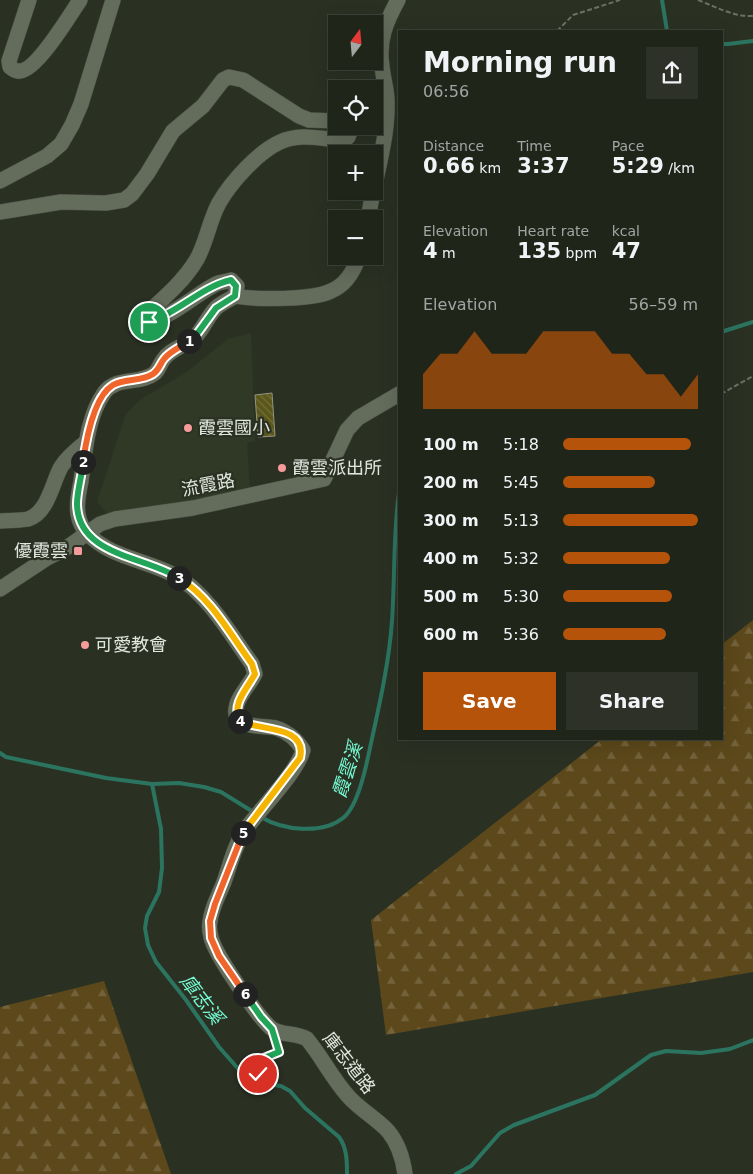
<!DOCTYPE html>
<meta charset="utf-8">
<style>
:root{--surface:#20251a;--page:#2d3127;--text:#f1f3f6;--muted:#a2a5a2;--line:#3d4239;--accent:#b45309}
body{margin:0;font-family:"DejaVu Sans","Noto Sans TC",sans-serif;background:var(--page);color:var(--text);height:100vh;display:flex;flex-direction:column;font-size:19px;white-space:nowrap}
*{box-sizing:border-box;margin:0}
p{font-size:16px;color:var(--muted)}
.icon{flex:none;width:28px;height:28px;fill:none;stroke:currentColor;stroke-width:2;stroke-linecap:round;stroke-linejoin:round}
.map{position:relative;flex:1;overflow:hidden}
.side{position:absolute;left:398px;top:30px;width:325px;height:710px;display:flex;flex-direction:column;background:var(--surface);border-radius:0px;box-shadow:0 5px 20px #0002,0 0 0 1px var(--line)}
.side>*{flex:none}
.needle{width:32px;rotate:16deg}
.controls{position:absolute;left:328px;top:15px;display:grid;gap:10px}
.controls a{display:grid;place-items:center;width:55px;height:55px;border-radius:0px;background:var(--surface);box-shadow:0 5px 20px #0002,0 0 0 1px var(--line);font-size:25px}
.pin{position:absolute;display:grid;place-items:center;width:42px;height:42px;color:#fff;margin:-21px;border:2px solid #fff;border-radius:50%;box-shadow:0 1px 5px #0007}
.km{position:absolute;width:25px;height:25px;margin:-12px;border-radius:50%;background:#222;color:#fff;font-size:14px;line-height:25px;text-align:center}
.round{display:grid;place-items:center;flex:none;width:52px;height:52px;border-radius:0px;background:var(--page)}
.summary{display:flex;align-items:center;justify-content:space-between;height:85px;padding:0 25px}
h1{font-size:28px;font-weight:700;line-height:38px}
.stats{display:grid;grid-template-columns:repeat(3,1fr);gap:8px;height:85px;padding:5px 25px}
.stats div{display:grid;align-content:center}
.stats b{font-size:21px;font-weight:700}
.stats small{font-size:14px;font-weight:400}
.stats p{font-size:14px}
.chart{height:140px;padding:10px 25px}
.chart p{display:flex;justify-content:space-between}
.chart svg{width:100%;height:90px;margin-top:5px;fill:var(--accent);opacity:.7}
.button{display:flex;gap:10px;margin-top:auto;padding:10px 25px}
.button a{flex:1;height:58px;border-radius:0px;background:var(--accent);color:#fff;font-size:20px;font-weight:700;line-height:58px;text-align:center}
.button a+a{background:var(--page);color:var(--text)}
ul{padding:0 25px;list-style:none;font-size:16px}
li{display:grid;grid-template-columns:80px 60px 1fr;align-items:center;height:38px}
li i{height:12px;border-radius:6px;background:var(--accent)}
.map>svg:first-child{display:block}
.built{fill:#303925}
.forest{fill:url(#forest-firs)}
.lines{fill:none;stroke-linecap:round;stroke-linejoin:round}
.stream{stroke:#2b7560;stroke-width:4}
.building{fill:url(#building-back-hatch);stroke:#949482}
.minor-casing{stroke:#494e42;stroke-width:16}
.path{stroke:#6b7265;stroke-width:2;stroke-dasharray:5 2.5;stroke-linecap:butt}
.minor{stroke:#646c5c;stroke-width:15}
.split-1-casing{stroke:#fff;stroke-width:10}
.split-2-casing{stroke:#fff;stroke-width:10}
.split-3-casing{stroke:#fff;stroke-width:10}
.split-4-casing{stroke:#fff;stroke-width:10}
.split-5-casing{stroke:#fff;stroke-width:10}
.split-6-casing{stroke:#fff;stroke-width:10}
.split-7-casing{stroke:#fff;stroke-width:10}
.split-1{stroke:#22a559;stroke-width:6}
.split-2{stroke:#f0652b;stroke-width:6}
.split-3{stroke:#22a559;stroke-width:6}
.split-4{stroke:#f5b400;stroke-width:6}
.split-5{stroke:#f5b400;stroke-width:6}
.split-6{stroke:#f0652b;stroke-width:6}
.split-7{stroke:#22a559;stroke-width:6}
.poi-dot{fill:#f59b9c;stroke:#2a3123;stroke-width:2}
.labels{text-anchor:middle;stroke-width:4.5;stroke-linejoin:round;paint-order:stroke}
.poi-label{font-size:18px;fill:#e1e6dd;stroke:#2a3123;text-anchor:start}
.street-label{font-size:18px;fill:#e1e6dd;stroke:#2a3123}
.water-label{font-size:19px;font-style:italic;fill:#75fad3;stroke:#2a3123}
</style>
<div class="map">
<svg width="753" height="1174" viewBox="0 0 753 1174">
<defs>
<pattern id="forest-firs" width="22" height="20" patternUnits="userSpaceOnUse" patternTransform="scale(1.25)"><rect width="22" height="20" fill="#5c481a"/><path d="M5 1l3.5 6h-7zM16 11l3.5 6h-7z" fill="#73623b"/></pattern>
<pattern id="building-back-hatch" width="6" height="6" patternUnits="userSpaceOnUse" patternTransform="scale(1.25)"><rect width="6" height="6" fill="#5b571a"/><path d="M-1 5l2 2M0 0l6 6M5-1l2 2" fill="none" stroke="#726f3b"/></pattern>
</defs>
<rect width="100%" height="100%" fill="#2a3123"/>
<polygon class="built" points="251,333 255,441 247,443 250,490 109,515 97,502 126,414 140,400 188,371 228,339"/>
<g class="forest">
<polygon points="753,620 753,972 386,1035 371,920 602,739 721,739 721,645"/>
<polygon points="104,981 171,1174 0,1174 0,1007"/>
</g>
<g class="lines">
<g class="stream">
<polyline points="662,0 667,31"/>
<polyline points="638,31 640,31"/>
<polyline points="721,44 728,44 753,41"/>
<polyline points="721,332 753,322"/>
<polyline points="0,753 6,757 106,778 152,784 179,783 204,787 221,792 255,813"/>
<path d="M 152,784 L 161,829 L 162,868 L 159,892 L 147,916 L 145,928 L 148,945 L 156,962 L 186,1000 L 219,1047 L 241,1072 L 249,1079 L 257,1083 L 281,1086 L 290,1091 L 305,1108 L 339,1137 C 347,1148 347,1161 347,1174"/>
<path d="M 261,817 C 282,830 322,835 343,818 C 358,806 366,767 370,748 C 379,706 389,664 392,621 C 395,578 393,535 399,493"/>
<polyline points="456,1174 471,1166 500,1133 514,1125 595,1095 651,1055 666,1051 701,1053 730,1049 753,1040"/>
</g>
</g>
<polygon class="building" points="272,393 275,436 258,437 255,395"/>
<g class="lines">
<g class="minor-casing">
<g id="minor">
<path d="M 29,0 L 9,61 L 10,67 C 13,69 16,72 20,71 C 37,70 70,15 80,0"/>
<path d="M 348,126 L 350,132 L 348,137 L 344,140 C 323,140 302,132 280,142 C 258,152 231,182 219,203 C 209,221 207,241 197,259 C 185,280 163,299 145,315 L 144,318 L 145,321 C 162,325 199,292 216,284 C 220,282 226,282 231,280 L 237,286 L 235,296 C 229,300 221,303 216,308 C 207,317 203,330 194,338 C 184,346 169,350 163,360 C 160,364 159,369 155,373 C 140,385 116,376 104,393 C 87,417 85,453 81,481 C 79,492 76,503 78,514 C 79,521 83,529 88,534 C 111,558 148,560 176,576 C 207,593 231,635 252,664 L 255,674 C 250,684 240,694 237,704 C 229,730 262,725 276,728 C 288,732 297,740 303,750 C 297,773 260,809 245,830 C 235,844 230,865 224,882 C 219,895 211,908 210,922 C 209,926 210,933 211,937 C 214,953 258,1017 271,1028 C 281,1036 295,1032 307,1039 C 322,1057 332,1078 348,1096 C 359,1109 376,1118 388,1131 C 398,1143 403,1159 405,1174"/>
<polyline points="0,181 47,156 61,144 72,125 81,104 113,0"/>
<path d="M 374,189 C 380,160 388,131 387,101 C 387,90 383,78 382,66 C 378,40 386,22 398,0"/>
<polyline points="0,212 61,202 106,203 124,200 132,194 147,174 173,131 203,106 223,80 229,77 243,80 299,116 309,120 336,121"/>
<polyline points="368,219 373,191"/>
<path d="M 235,296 C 256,300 313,300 331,291 C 346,285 354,271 359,256"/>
<path d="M 0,521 C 9,520 19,521 28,519 C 48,513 52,483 61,467 C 67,457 77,449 86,442"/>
<polyline points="0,589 47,558 65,549 100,524 115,519 193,508 324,479 347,430 358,418 399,394"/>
</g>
</g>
<g class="path">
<path d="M 698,0 C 716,7 734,17 753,16"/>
<polyline points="557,31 573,15 620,0"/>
<polyline points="721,394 753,376"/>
<polyline points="258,1074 265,1058 279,1052 277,1046"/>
</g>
<use href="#minor" class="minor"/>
</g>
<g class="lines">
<g class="split-1-casing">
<path id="split-1" d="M 149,322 C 179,312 201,287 231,280 L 236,286 L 235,296 L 216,308 L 194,338 L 189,341"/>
</g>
<g class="split-2-casing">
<path id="split-2" d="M 83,462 C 86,441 93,397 113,385 C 125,378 141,382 153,374 C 159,370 160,364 164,359 C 170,351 181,347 189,341"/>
</g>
<g class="split-3-casing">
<path id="split-3" d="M 83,462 C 82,476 77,491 77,504 C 78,556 145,556 179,578"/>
</g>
<g class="split-4-casing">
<path id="split-4" d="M 179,578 C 211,598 230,634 252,664 L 255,674 C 247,689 231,704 240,721"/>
</g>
<g class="split-5-casing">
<path id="split-5" d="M 240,721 C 257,731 308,724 300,758 L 243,833"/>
</g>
<g class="split-6-casing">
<polyline id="split-6" points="243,833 215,904 210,921 211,938 219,956 245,994"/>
</g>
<g class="split-7-casing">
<polyline id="split-7" points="245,994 261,1017 272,1029 279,1052 264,1058 258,1074"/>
</g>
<use href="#split-1" class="split-1"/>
<use href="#split-2" class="split-2"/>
<use href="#split-3" class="split-3"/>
<use href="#split-4" class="split-4"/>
<use href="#split-5" class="split-5"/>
<use href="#split-6" class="split-6"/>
<use href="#split-7" class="split-7"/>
</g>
<g class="poi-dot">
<circle cx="188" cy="428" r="5"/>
<circle cx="282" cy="468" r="5"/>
<rect x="73" y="546" width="10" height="10" rx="2.5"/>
<circle cx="85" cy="645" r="5"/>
</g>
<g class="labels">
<g class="poi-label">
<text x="198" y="434">霞雲國小</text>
<text x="292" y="474">霞雲派出所</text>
<text x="68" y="557" text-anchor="end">優霞雲</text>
<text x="95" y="651">可愛教會</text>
</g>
<g class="street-label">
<text transform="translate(208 485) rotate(-11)" y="6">流霞路</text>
<text transform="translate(349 1063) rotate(52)" y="6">庫志道路</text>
</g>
<g class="water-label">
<text transform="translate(347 770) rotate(-72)" y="7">霞雲溪</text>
<text transform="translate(202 999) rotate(52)" y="7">庫志溪</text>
</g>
</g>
</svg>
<div class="controls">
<a><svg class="needle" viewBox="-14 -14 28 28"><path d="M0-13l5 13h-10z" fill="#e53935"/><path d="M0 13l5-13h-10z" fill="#a2a5a2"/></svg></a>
<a><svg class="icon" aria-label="locate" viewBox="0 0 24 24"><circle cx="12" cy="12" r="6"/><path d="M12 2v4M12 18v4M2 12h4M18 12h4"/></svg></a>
<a>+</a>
<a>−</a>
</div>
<div class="pin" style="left:149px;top:322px;background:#1e9e55"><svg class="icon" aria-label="arrive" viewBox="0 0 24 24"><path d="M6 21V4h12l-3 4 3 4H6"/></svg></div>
<div class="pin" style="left:258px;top:1074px;background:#d93025"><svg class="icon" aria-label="check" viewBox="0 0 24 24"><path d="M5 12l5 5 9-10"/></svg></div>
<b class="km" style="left:189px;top:341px">1</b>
<b class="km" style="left:83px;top:462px">2</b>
<b class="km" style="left:179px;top:578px">3</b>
<b class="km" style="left:240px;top:721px">4</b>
<b class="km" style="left:243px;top:833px">5</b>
<b class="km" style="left:245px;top:994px">6</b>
<section class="side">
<div class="summary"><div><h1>Morning run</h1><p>06:56</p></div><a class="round"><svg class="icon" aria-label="share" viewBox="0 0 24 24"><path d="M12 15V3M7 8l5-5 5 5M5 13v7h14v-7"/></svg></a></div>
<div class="stats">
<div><p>Distance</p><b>0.66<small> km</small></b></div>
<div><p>Time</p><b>3:37</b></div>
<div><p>Pace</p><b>5:29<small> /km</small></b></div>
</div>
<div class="stats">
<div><p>Elevation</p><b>4<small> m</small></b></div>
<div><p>Heart rate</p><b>135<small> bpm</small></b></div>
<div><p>kcal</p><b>47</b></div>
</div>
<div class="chart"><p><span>Elevation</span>56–59 m</p>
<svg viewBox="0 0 160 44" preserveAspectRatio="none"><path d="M0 44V27L10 17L20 17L30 6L40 17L50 17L60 17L70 6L80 6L90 6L100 6L110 17L120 17L130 27L140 27L150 38L160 27V44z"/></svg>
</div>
<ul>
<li><b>100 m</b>5:18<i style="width:95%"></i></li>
<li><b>200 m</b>5:45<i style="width:68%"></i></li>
<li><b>300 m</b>5:13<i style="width:100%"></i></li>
<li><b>400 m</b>5:32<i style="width:79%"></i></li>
<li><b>500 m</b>5:30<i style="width:81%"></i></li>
<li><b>600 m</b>5:36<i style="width:76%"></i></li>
</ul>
<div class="button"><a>Save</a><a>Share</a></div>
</section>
</div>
